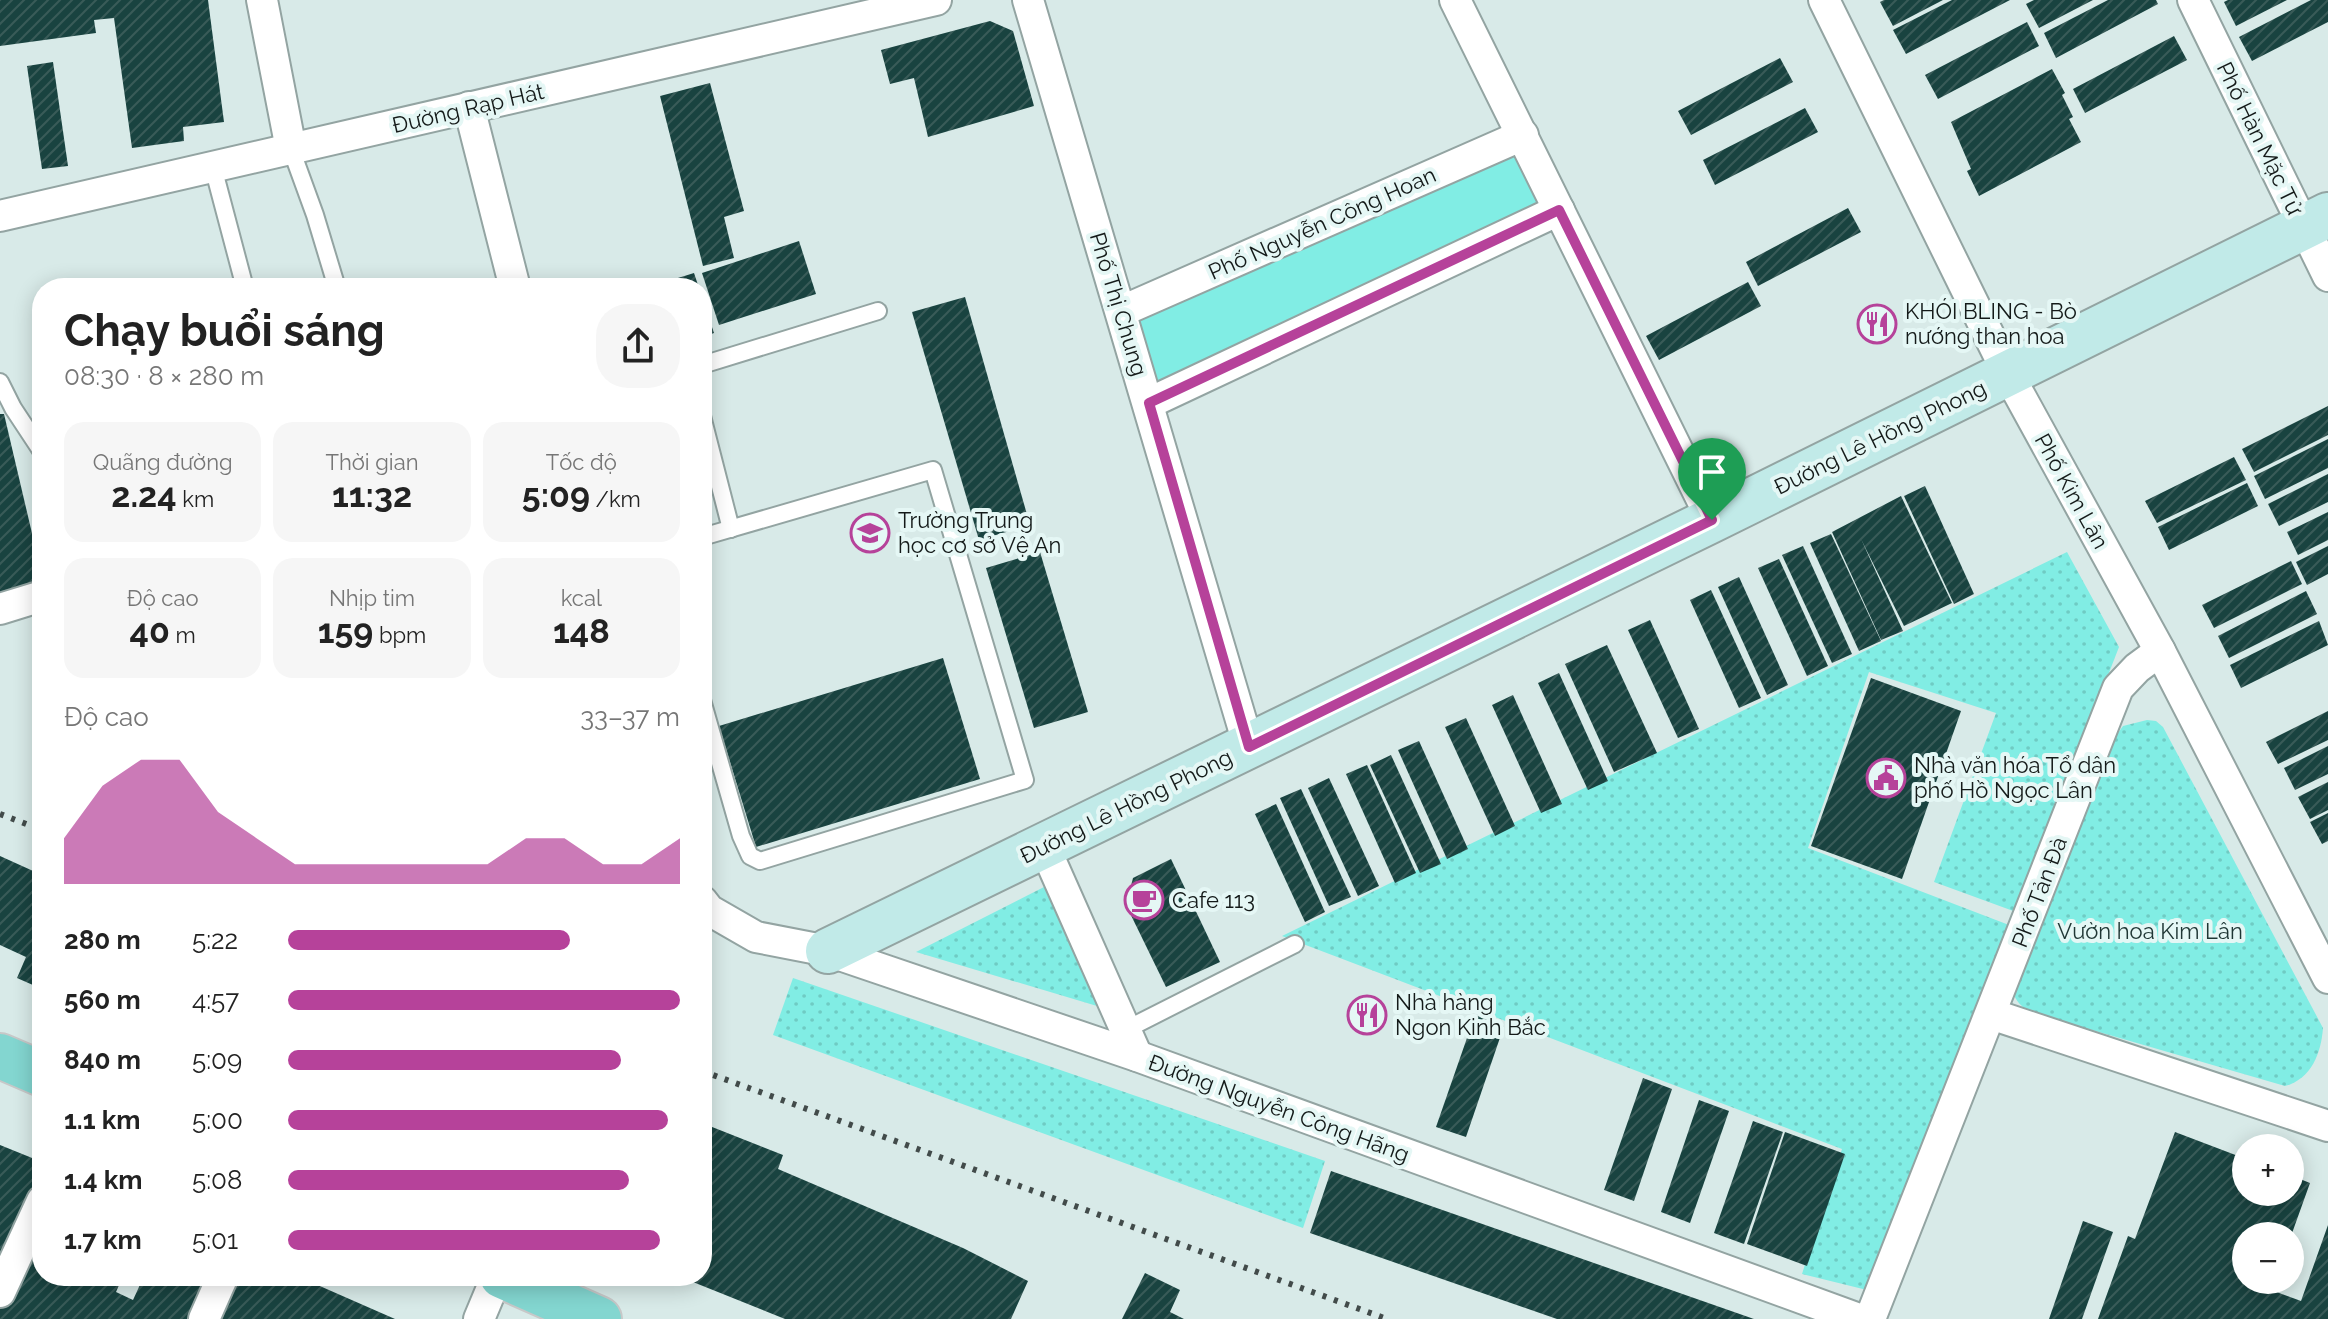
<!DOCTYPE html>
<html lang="vi">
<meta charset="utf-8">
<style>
:root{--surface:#fff;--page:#f6f6f6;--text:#222;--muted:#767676;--accent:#b6429a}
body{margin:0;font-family:Raleway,sans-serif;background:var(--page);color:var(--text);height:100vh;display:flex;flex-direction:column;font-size:30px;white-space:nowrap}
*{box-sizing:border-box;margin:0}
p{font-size:26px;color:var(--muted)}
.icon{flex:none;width:44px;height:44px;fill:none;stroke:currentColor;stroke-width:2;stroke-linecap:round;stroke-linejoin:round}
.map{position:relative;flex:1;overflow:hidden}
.panel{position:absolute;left:32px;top:278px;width:680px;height:1008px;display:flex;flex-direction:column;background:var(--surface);border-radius:32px;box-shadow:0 4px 20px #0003}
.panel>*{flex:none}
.controls{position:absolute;left:2232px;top:1134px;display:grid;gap:16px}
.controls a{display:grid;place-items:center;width:72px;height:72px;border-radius:50%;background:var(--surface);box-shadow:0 4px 20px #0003;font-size:40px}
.pin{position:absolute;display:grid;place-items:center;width:68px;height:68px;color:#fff;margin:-82px -34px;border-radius:50% 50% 50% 0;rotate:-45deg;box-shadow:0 0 8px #0007}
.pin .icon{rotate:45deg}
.round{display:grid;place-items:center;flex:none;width:84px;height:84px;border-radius:32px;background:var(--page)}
.headline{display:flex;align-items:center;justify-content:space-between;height:136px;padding:0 32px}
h1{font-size:44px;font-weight:700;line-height:60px}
.stats{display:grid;grid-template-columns:repeat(3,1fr);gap:12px;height:136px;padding:8px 32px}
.stats div{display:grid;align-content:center;border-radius:20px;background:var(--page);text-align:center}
.stats b{font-size:34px;font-weight:700}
.stats small{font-size:22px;font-weight:400}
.stats p{font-size:22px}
.chart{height:224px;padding:16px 32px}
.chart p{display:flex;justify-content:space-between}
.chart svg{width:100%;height:144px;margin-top:8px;fill:var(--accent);opacity:.7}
ul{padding:0 32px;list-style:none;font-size:26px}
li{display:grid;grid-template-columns:128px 96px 1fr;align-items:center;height:60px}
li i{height:20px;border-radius:10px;background:var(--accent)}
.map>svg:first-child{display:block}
.park{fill:url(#park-dots)}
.garden{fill:#81ede4}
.building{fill:url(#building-hatch)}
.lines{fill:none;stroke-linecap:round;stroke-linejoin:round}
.lane-casing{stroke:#93a4a2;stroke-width:20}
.street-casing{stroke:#93a4a2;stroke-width:34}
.secondary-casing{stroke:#93a4a2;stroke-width:48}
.primary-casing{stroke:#c7c8c8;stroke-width:48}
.lane{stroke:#fff;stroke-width:16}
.street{stroke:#fff;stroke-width:30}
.secondary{stroke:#c1eae8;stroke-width:44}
.primary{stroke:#83d6d0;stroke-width:44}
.rail{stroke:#424b4a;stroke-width:6;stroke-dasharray:4 8;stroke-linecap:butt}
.route-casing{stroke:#fff;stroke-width:16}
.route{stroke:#b6429a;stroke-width:10}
.labels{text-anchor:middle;stroke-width:8;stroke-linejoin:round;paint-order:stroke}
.street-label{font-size:22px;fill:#141a19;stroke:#e5f7f5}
.poi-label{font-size:22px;fill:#141a19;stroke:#e5f7f5;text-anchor:start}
.park-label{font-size:22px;fill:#1f3634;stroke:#e5f7f5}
</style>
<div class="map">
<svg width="2328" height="1319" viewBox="0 0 2328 1319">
<defs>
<pattern id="park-dots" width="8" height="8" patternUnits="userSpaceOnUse" patternTransform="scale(2)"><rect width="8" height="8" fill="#81ede4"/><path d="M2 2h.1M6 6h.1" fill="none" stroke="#6fcbc3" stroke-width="1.8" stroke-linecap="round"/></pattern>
<pattern id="building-hatch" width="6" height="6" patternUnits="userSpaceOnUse" patternTransform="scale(2)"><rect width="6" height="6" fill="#194340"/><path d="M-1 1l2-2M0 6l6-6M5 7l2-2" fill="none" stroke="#395b58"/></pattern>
</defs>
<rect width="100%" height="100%" fill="#d8eae8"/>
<g class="park">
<polygon points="2067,552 2119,647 2016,912 1934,882 1996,713 1869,672 1808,848 2009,925 1871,1291 1802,1274 1842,1149 1282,936"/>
<path d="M 2147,720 L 2156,721 L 2163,727 L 2323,1028 C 2321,1054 2311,1079 2285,1086 L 2030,1012 C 2018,1004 2014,999 2011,985 L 2118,733 L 2123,726 Z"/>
<polygon points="1044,887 1097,1006 916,952"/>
<polygon points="793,978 1325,1161 1303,1228 773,1035"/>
</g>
<polygon class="garden" points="1515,154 1542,203 1157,388 1134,315"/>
<g class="building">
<polygon points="0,0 208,0 224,122 183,127 184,141 132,148 114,18 94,20 96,33 0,46"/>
<polygon points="1884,0 1943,0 1893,26 1880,2"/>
<polygon points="1952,0 2010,0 1906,54 1893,30"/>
<polygon points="2034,0 2093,0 2039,28 2026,4"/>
<polygon points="2108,0 2156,0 2158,4 2056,58 2044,33"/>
<polygon points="2228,0 2287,0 2236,26 2224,2"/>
<polygon points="2311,0 2328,0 2328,22 2252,61 2239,37"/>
<polygon points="990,21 1013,31 1034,106 928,137 914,78 890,84 881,50"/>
<polygon points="2027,22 2039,46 1938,99 1925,75"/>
<polygon points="2174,36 2187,60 2085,113 2073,89"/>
<polygon points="1780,58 1793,82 1691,135 1678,111"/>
<polygon points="53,62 68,166 42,169 27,66"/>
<polygon points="2052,69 2065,93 2062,95 2073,117 2069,119 2081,142 1979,196 1967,171 1971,169 1951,122"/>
<polygon points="710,83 744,211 724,217 734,258 703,266 660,96"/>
<polygon points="1805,108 1818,132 1715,185 1703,160"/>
<polygon points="1848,208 1861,232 1758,286 1746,262"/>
<polygon points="799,241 816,294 719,325 702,273"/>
<polygon points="694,273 699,288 649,288 649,287"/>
<polygon points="1748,282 1761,306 1659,360 1646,336"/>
<polygon points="965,297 1030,525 979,540 912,312"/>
<polygon points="702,298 714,333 702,337"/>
<polygon points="2328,406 2328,435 2254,472 2242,449"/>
<polygon points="0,414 4,414 42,576 42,587 0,595"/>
<polygon points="2328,439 2328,468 2265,499 2254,476"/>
<polygon points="2234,457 2246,480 2157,523 2145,501"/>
<polygon points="2328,474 2328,502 2279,526 2268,504"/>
<polygon points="2247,483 2258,506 2169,550 2158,527"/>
<polygon points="1925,486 1974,594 1954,604 1904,496"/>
<polygon points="1901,496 1952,603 1904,626 1861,539 1903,631 1881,640 1832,532"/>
<polygon points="2328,512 2328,540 2298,555 2287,532"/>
<polygon points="1831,534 1881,641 1859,651 1810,543"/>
<polygon points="1803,546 1852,654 1832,663 1782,555"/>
<polygon points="2328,546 2328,574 2307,585 2296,562"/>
<polygon points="1040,552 1088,712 1034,728 986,568"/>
<polygon points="1779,559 1828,666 1807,676 1758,568"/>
<polygon points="2291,561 2302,584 2214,628 2202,605"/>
<polygon points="1739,577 1788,685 1767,695 1718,587"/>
<polygon points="1711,590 1761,698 1739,708 1690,600"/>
<polygon points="2306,591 2317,614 2229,658 2218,636"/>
<polygon points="1650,620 1699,729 1678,738 1628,630"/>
<polygon points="2319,621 2328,645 2241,688 2230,665"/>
<polygon points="1607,645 1657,753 1614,772 1565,664"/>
<polygon points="943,658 980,779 756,847 719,726"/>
<polygon points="1559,673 1608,781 1588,790 1538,683"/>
<polygon points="1871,678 1961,711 1902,879 1811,846"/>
<polygon points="1513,695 1562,804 1541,813 1492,705"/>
<polygon points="2328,711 2328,740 2278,764 2266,742"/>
<polygon points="1466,718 1515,826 1495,836 1445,727"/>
<polygon points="1419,741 1468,849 1447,859 1398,750"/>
<polygon points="2328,746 2328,774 2295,790 2284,768"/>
<polygon points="1391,755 1441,864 1420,873 1370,765"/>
<polygon points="1367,765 1416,873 1395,883 1346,774"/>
<polygon points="1329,778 1379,886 1358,896 1308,788"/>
<polygon points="2328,782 2328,810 2310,819 2298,797"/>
<polygon points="1301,789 1351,897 1329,906 1280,798"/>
<polygon points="1276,804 1325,912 1305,922 1255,814"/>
<polygon points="2328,813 2328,841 2322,844 2310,822"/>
<polygon points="0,856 42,875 42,989 17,978 26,957 0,945"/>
<polygon points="1171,859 1220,962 1166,987 1126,905 1133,878"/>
<polygon points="1475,1015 1504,1026 1466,1137 1436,1127"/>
<polygon points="1643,1078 1672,1089 1634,1201 1604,1190"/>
<polygon points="1699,1100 1729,1111 1690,1223 1661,1212"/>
<polygon points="1753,1121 1783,1132 1744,1244 1714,1233"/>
<polygon points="702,1123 783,1155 778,1169 963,1248 1028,1281 1011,1319 785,1319 678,1276 702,1276"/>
<polygon points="1785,1132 1845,1154 1807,1266 1747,1244"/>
<polygon points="2175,1132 2246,1159 2246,1192 2290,1192 2290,1175 2310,1183 2291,1236 2246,1236 2246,1280 2275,1280 2271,1290 2301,1301 2328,1225 2328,1319 2098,1319 2128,1236 2135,1239"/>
<polygon points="0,1145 42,1162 42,1187 0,1261"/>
<polygon points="1331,1171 1754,1319 1557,1319 1310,1233"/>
<polygon points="42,1211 42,1276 123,1276 116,1292 133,1300 144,1276 217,1276 197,1319 0,1319 0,1303"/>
<polygon points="2083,1221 2113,1232 2082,1319 2049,1319"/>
<polygon points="1145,1273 1180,1290 1170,1312 1184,1319 1122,1319"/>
<polygon points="226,1276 297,1276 395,1319 207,1319"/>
</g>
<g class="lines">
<g class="lane-casing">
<g id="lane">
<polyline points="291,149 315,215 337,288"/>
<polyline points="213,167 245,288"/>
<polyline points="702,365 878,311"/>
<polyline points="0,382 13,408 42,452"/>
<polyline points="702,416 731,529"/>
<polyline points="702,537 933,470 1025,780 760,861 750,856 741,836 702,700"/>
<polyline points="1125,1030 1295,944"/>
</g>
</g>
<g class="street-casing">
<g id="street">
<polyline points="262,0 291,149"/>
<polyline points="1028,0 1249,747"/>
<polyline points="1455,0 1712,520"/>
<polyline points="1824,0 2008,374 2160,651 2328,978"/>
<polyline points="2193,0 2328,276"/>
<polyline points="469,107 515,288"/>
<polyline points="0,216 936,0"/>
<polyline points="1122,311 1523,135"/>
<polyline points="1149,403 1559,210"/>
<polyline points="0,609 42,596"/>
<polyline points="1044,846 1137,1056"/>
<polyline points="702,901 709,910 756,937 828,951 1137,1056 1859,1319"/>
<polyline points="1991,1014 2328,1126"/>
<polyline points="0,1292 42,1201"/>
<polyline points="204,1319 223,1276"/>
<polyline points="479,1319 497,1276"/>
<polyline points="1870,1319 2118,688 2137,668 2160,651"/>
</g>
</g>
<g class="secondary-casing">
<polyline id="secondary" points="828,951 1712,520 2328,215"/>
</g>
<g class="primary-casing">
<g id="primary">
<polyline points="0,1056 42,1074"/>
<polyline points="502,1276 599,1319"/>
</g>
</g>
<use href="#lane" class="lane"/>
<use href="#street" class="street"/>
<use href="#secondary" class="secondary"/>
<use href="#primary" class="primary"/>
<g class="rail">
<polyline points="0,814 42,830"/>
<polyline points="702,1071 1387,1319"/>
</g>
</g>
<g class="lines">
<g class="route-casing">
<polygon id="route" points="1559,210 1712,520 1249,747 1149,403"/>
</g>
<use href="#route" class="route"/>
</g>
<defs>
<g id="restaurant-ring" transform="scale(2)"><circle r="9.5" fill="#e5f7f5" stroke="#b6429a" stroke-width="1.5"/><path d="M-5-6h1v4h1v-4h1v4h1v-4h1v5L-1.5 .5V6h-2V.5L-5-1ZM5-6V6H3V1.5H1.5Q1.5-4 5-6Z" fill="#b6429a"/></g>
<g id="school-ring" transform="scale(2)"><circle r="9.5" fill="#e5f7f5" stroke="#b6429a" stroke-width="1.5"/><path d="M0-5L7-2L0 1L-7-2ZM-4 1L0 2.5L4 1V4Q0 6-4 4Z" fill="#b6429a"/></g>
<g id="civic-ring" transform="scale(2)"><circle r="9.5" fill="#e5f7f5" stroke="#b6429a" stroke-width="1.5"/><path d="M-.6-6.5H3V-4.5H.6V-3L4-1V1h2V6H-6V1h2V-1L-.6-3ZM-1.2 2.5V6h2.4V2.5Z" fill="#b6429a"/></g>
<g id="cafe-ring" transform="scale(2)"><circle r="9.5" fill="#e5f7f5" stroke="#b6429a" stroke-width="1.5"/><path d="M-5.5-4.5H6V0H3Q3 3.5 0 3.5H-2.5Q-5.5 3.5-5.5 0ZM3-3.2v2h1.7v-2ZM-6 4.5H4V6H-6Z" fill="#b6429a"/></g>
</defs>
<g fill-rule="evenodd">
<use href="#restaurant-ring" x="1877" y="324"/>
<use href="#school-ring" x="870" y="533"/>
<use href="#civic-ring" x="1886" y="778"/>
<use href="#cafe-ring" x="1144" y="900"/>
<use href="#restaurant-ring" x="1367" y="1015"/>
</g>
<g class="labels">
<g class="street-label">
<text transform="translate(468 108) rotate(-13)" y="8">Đường Rạp Hát</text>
<text transform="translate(2260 138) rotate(64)" y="8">Phố Hàn Mặc Tử</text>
<text transform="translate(1322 223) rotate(-24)" y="8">Phố Nguyễn Công Hoan</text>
<text transform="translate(1119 304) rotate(73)" y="8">Phố Thị Chung</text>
<text transform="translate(1880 437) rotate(-26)" y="8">Đường Lê Hồng Phong</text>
<text transform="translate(2072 491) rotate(61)" y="8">Phố Kim Lân</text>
<text transform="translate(1126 806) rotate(-26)" y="8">Đường Lê Hồng Phong</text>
<text transform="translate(2039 892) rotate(-69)" y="8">Phố Tản Đà</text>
<text transform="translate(1279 1108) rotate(20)" y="8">Đường Nguyễn Công Hãng</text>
</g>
<g class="poi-label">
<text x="1905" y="319">KHÓI BLING - Bò<tspan x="1905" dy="25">nướng than hoa</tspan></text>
<text x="898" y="528">Trường Trung<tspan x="898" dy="25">học cơ sở Vệ An</tspan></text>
<text x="1914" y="773">Nhà văn hóa Tổ dân<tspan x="1914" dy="25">phố Hồ Ngọc Lân</tspan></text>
<text x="1172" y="908">Cafe 113</text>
<text x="1395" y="1010">Nhà hàng<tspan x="1395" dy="25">Ngon Kinh Bắc</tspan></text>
</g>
<g class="park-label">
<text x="2150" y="939">Vườn hoa Kim Lân</text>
</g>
</g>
</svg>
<div class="controls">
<a>+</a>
<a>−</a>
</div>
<div class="pin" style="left:1712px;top:520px;background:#1e9e55"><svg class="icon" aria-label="arrive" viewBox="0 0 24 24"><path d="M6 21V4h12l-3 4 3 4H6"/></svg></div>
<section class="panel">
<div class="headline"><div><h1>Chạy buổi sáng</h1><p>08:30 · 8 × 280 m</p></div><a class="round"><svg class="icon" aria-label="share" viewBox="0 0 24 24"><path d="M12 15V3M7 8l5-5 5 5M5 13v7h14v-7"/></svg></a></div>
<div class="stats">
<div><p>Quãng đường</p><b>2.24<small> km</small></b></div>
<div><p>Thời gian</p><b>11:32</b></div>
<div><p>Tốc độ</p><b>5:09<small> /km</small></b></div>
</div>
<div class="stats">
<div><p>Độ cao</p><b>40<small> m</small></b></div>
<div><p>Nhịp tim</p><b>159<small> bpm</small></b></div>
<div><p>kcal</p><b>148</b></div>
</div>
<div class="chart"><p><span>Độ cao</span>33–37 m</p>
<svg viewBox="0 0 160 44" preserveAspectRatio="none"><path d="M0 44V30L10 14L20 6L30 6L40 22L50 30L60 38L70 38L80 38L90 38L100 38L110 38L120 30L130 30L140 38L150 38L160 30V44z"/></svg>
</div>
<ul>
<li><b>280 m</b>5:22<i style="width:72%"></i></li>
<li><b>560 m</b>4:57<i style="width:100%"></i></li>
<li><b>840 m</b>5:09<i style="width:85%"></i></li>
<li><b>1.1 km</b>5:00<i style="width:97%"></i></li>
<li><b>1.4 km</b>5:08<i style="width:87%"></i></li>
<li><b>1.7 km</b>5:01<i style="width:95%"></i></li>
</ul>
</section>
</div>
